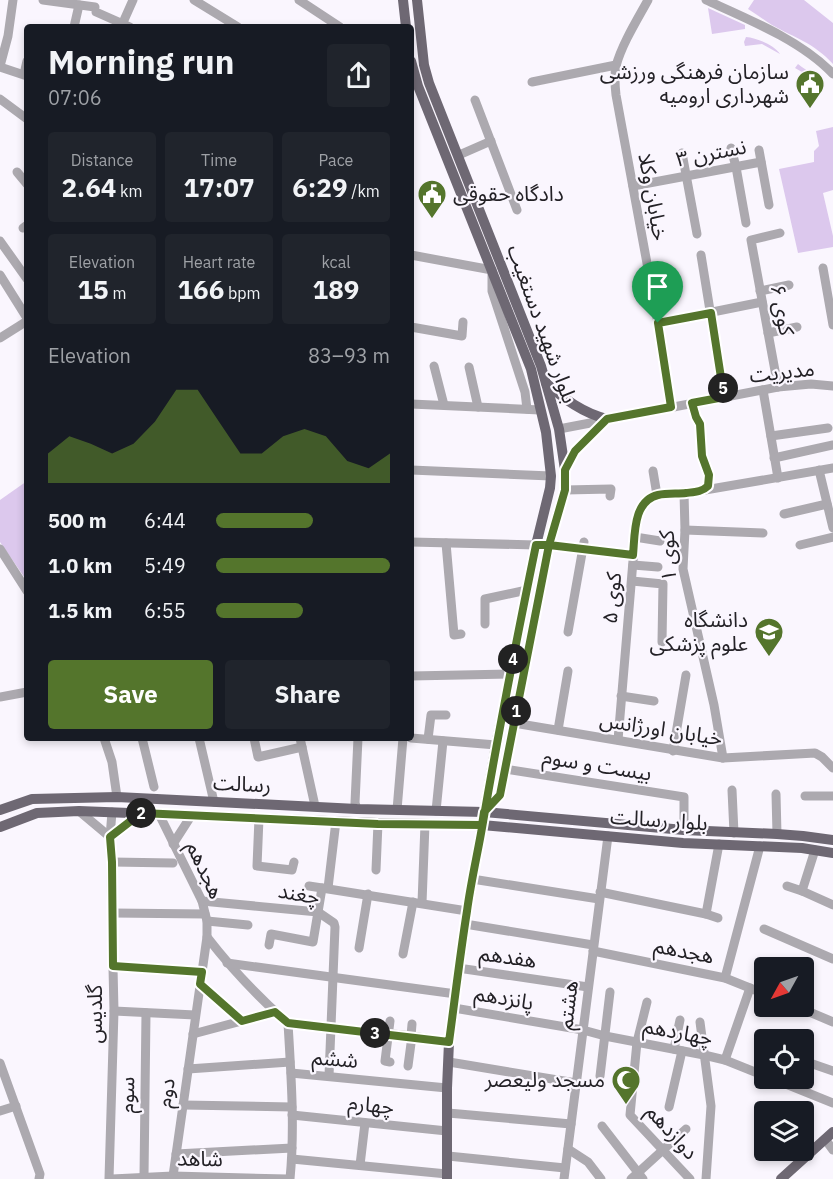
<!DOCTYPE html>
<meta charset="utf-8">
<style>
:root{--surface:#171b24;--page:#20242c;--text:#f1f3f6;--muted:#9ea1a6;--accent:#54752c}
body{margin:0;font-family:"IBM Plex Sans","Noto Sans Arabic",sans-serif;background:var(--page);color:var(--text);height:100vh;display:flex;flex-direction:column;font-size:22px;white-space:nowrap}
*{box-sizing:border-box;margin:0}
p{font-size:20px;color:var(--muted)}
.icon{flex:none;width:33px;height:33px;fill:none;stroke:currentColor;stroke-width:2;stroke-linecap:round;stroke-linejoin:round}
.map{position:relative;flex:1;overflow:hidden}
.panel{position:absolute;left:24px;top:24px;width:390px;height:717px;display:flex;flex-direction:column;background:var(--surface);border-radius:6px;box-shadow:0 3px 9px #0003}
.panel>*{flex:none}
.needle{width:39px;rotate:230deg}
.fabs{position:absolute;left:754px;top:957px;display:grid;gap:12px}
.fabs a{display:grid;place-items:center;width:60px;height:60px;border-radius:6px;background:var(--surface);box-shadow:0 3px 9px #0003;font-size:30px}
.pin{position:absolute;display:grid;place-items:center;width:51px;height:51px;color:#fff;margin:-62px -26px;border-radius:50% 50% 50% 0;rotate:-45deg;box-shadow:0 0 6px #0007}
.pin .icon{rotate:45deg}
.km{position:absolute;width:30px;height:30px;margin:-15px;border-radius:50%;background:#222;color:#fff;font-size:16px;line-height:30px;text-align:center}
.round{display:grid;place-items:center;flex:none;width:63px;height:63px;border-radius:6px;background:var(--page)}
.headline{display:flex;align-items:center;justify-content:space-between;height:102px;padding:0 24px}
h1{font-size:33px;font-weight:700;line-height:45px}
.metrics{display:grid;grid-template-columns:repeat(3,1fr);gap:9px;height:102px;padding:6px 24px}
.metrics div{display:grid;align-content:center;border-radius:6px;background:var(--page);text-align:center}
.metrics b{font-size:26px;font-weight:700}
.metrics small{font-size:16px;font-weight:400}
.metrics p{font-size:16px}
.chart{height:168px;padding:12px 24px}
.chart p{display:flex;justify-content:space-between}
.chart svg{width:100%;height:108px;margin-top:6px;fill:var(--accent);opacity:.7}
.action{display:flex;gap:12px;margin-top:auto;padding:12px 24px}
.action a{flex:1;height:69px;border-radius:6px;background:var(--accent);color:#fff;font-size:24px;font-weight:700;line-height:69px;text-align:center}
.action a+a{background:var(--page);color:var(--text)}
ul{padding:0 24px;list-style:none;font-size:20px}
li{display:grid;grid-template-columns:96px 72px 1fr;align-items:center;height:45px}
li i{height:15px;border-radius:8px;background:var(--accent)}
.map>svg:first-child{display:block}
.green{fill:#dcc8ed}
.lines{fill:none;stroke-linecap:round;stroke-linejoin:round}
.minor{stroke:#aca9af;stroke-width:9}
.major{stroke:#6e6873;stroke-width:10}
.route-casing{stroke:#fff;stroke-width:12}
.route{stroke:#54752c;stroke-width:8}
.labels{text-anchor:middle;stroke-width:4.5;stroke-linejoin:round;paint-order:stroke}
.poi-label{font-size:21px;fill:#232126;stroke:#faf6fe;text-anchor:end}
.street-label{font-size:21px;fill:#232126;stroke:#faf6fe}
</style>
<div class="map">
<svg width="833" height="1179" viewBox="0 0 833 1179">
<rect width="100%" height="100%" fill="#faf6fe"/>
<g class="green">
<path d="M 754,0 L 804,0 L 833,23 L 833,64 C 814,43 795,38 772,25 C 764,20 756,14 748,9 Z"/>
<polygon points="708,8 745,25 745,29 712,34"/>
<path d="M 746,37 C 757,38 774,45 780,54 L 762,44 L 745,46 L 744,42 Z"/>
<path d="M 798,64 C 807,71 820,78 823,90 L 821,93 L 812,95 L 809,76 L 795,68 Z"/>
<polygon points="833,127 833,190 823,193 833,236 833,247 798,253 779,169 814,162 814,151 819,146 816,131"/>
<polygon points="27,481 27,581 0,542 0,500"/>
</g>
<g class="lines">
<g class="minor">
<polyline points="43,0 95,7"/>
<polyline points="194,0 238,27"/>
<polyline points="299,0 340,27"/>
<path d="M 648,0 C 637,20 622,44 616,66 C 614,76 615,86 616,95 L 658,323 L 671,407"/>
<path d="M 706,0 C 748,19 802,41 833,74"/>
<polyline points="96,12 130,27"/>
<polyline points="74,27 79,5"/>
<polyline points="121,27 133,0"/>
<polyline points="0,66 8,36 13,0"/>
<polyline points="0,67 27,76"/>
<polyline points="24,74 27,61"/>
<polyline points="532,82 616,65"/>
<polyline points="0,99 27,119"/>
<polyline points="475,100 517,210"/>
<polyline points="731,148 736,167 746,223"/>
<polyline points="759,150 769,205"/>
<polyline points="682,153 697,234"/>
<polyline points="459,155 491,141"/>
<polyline points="17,172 27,184"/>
<polyline points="633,186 761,162"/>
<polyline points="23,228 27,225"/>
<polyline points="0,241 27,279"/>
<polyline points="411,255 492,270 492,291 525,392 527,409"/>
<polyline points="701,255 724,397"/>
<polyline points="823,268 833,325"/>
<polyline points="0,275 27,318"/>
<polyline points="760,291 789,285"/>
<polyline points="658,323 762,302"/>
<polyline points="411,327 462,336 463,322"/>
<polyline points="768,333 797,327"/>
<polyline points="0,338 27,321"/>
<polyline points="434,366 444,405"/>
<polyline points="469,367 478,407"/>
<polyline points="778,387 751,240 780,233"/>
<polyline points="763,390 778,478"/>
<polyline points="411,404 540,410"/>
<polyline points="559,429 778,387 811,384 833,386"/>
<polyline points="771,436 828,428"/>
<polyline points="774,458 833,445"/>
<polyline points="411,470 551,476"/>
<polyline points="819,470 833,528"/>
<polyline points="653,471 657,495"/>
<polyline points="565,490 611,489 610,496"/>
<polyline points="705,490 833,468"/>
<polyline points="684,493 685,530 683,569 714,705 723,758"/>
<polyline points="784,514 827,504"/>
<polyline points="685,530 763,533"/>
<polyline points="635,537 660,541"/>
<polyline points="411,542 536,545"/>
<polyline points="446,543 454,635 461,634"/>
<polyline points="549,545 633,555"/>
<polyline points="800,545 833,537"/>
<polyline points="0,549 27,591"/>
<polyline points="633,565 658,567"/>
<polyline points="632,581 663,584 662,642"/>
<polyline points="485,624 485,599 527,590"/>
<polyline points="568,632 584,542"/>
<polyline points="411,676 510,674"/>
<polyline points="621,696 654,701"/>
<polyline points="0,697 27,692"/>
<polyline points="514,723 723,758 815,753 822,757 833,768"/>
<polyline points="558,730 568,671"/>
<polyline points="104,738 112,762 117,797"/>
<polyline points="142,738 154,787"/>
<polyline points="199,738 214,802"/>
<polyline points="254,738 258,757 302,747"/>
<polyline points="300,738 315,806"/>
<polyline points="411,738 496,745"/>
<polyline points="428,739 431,715 446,715"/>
<path d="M 618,740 L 635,537 C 635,530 636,521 638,513 C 647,489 678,494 698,491 L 705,490 L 708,486 L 709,475 L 702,456 L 700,424 L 696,417 L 692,403"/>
<polyline points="673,751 686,675"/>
<polyline points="505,769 684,797 684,830"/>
<polyline points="732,790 734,833"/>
<polyline points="776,794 777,834"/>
<polyline points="805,796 833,796"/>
<polyline points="357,809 355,803 358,738"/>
<polyline points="397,810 403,738"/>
<polyline points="79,811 110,837 141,813"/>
<polyline points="436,811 443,741"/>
<polyline points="159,814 202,901 207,921 207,937 173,1176"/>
<polyline points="259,818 257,866 292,870 294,862"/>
<polyline points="173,844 191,816"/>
<polyline points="112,862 173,863"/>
<polyline points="376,870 378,823"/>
<polyline points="472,879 599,899"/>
<polyline points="309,886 322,888"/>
<polyline points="787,886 802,891 833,905"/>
<polyline points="328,888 336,821"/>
<polyline points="802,891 815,850"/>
<polyline points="600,892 706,914 718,918"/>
<polyline points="202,901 318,912 334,923 335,927 329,1076"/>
<polyline points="422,903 425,824"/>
<polyline points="113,913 205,914"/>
<polyline points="706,914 719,844"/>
<polyline points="207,921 248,925"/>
<polyline points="465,924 593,945"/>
<polyline points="764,929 833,959"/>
<path d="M 207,937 C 231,968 258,997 288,1023 C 291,1075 295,1127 290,1179"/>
<polyline points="269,945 271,934 313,942 322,888 467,911"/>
<polyline points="359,948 368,894"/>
<polyline points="593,951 725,978 765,994"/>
<polyline points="403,954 413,902"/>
<polyline points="227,963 456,994"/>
<polyline points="113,966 202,972"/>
<polyline points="458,968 588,987"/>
<polyline points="725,978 760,846"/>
<polyline points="200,984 242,1021"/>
<polyline points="647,1002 637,1042 630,1115 690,1179"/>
<polyline points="795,1006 833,1022"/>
<polyline points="454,1008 583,1030 605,1036 704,1055 725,1060 765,1076"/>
<polyline points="114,1011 195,1015"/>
<polyline points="390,1021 385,1061 390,1062"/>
<polyline points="700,1022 711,1106 706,1179"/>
<polyline points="288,1023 412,1036 449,1042"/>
<polyline points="193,1034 275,1012"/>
<polyline points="411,1036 412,1024"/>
<polyline points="674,1049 680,1020"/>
<polyline points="725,1060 750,988"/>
<polyline points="804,1061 833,1071"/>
<polyline points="449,1062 576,1083"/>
<polyline points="0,1063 40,1174 39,1179"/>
<polyline points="408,1066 412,1036"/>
<polyline points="188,1069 290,1062"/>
<polyline points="291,1073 447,1088"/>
<polyline points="600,1076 610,992"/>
<polyline points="771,1078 833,1103"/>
<polyline points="183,1105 292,1107"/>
<polyline points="669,1107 682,1051"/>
<polyline points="0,1111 16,1106"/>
<polyline points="448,1113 571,1124"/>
<polyline points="292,1115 447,1131"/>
<polyline points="602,1126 643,1179"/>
<polyline points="825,1139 833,1150"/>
<polyline points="568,1149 588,1162 601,1179"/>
<polyline points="176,1154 292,1148"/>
<polyline points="448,1156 565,1168"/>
<polyline points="292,1159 447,1174"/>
<polyline points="360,1165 365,1123"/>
<polyline points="144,1177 146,1013"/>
<polyline points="109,1179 114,1011 110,837 112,812"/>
<polyline points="112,1179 173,1176 287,1179"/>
<polyline points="564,1179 608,836"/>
<polyline points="631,1179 686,1129"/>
</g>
<g class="major">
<polyline points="403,0 406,27"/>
<polyline points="417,0 424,65 429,83 541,366 559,429 565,470 565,490 549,545 500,795 485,812"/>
<polyline points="411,61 418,86 531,369 546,432 551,476 550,488 536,545 496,745 467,911 449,1042 447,1088 447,1179"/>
<path d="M 546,383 C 564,399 583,413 607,419"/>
<polyline points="565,469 575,451 607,419"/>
<polyline points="0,810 32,799 117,797 357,809 484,812 684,830 777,834 803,836 833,840"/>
<polyline points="0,827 37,813 79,811 378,823 482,825 683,843 802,848 833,853"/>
<polyline points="781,1179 833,1132"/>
</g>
</g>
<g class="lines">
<g class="route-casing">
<path id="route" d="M 658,323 L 671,407 L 607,419 L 575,451 L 565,470 L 565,490 L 549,545 L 500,795 L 484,812 L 482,825 L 378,824 L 141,813 L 110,837 L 112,862 L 113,966 L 202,972 L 200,984 L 242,1021 L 275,1012 L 288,1023 L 449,1042 C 455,998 460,955 467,911 C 471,881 478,852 483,822 C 499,729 517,637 536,545 L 549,545 L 633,555 C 635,534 633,501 658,495 C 667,493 678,494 686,493 C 694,492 702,492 708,486 L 709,475 L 702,456 L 700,424 L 696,417 L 692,403 L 724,397 L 711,313 L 658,323"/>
</g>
<use href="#route" class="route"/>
</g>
<defs>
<g id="civic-pin" transform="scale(1.5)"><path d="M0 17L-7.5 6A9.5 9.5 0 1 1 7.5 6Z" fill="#54752c" stroke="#faf6fe"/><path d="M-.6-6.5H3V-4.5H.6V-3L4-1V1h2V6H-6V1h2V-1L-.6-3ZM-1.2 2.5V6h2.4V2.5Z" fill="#fff"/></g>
<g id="university-pin" transform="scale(1.5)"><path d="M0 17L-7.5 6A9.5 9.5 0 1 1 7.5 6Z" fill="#54752c" stroke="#faf6fe"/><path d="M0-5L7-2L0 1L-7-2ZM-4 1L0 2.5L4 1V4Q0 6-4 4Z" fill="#fff"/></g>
<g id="mosque-pin" transform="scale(1.5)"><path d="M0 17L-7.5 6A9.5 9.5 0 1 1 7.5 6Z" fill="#54752c" stroke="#faf6fe"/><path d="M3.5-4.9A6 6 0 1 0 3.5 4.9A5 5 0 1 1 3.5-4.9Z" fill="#fff"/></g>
</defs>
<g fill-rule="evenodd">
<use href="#civic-pin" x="810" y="84"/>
<use href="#civic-pin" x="432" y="194"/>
<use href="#university-pin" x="769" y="632"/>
<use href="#mosque-pin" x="626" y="1080"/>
</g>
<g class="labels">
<g class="poi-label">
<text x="789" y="79">سازمان فرهنگی ورزشی<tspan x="789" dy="24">شهرداری ارومیه</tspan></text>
<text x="453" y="201" text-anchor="start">دادگاه حقوقی</text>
<text x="748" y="627">دانشگاه<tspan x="748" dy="24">علوم پزشکی</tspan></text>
<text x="605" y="1087">مسجد ولیعصر</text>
</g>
<g class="street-label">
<text transform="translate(711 153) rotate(-11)" y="7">نسترن ۳</text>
<text transform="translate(653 197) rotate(80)" y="7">خیابان وکلا</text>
<text transform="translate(782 310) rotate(79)" y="7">کوی ۶</text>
<text transform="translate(542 324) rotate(70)" y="7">بلوار شهید دستغیب</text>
<text transform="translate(782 372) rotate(-6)" y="7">مدیریت</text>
<text transform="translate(668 556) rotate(-93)" y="7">کوی ۱</text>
<text transform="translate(612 598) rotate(-85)" y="7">کوی ۵</text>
<text transform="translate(661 729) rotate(9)" y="7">خیابان اورژانس</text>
<text transform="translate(597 765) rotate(9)" y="7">بیست و سوم</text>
<text transform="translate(242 784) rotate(3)" y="7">رسالت</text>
<text transform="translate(659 820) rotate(4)" y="7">بلوار رسالت</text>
<text transform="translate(205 870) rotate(65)" y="7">هجدهم</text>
<text transform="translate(299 894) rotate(10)" y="7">چغند</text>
<text transform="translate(684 951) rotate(11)" y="7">هجدهم</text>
<text transform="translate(508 957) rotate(8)" y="7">هفدهم</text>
<text transform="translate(504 998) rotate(10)" y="7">پانزدهم</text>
<text transform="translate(568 1005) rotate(-83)" y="7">هشتم</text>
<text transform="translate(95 1014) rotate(-90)" y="7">گلدیس</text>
<text transform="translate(678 1032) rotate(11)" y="7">چهاردهم</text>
<text transform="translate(335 1059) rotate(5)" y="7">ششم</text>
<text transform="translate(166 1093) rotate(-82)" y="7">دوم</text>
<text transform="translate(127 1095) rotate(-89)" y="7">سوم</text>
<text transform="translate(371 1105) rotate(6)" y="7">چهارم</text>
<text transform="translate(672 1132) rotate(48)" y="7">دوازدهم</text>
<text transform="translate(200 1159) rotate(1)" y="7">شاهد</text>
</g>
</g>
</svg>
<div class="fabs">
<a><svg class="needle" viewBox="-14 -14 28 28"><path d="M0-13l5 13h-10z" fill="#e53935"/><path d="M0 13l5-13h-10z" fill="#9ea1a6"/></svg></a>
<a><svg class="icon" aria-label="locate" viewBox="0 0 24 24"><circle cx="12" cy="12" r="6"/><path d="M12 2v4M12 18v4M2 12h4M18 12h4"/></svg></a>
<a><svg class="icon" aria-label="layers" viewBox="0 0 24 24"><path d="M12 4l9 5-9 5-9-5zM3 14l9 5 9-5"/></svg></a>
</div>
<div class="pin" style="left:658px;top:323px;background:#1e9e55"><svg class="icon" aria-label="arrive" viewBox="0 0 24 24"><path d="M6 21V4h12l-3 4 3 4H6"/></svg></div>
<b class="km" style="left:516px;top:711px">1</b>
<b class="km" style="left:141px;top:813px">2</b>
<b class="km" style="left:375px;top:1033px">3</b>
<b class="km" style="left:513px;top:659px">4</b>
<b class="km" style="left:723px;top:388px">5</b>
<section class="panel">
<div class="headline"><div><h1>Morning run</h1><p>07:06</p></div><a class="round"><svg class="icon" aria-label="share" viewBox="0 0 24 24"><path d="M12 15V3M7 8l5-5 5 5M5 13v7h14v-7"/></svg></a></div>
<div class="metrics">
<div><p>Distance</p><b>2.64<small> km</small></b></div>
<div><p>Time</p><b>17:07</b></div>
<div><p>Pace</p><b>6:29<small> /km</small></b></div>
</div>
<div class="metrics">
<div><p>Elevation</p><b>15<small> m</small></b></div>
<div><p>Heart rate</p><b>166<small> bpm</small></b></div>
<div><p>kcal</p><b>189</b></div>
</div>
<div class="chart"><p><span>Elevation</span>83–93 m</p>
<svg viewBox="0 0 160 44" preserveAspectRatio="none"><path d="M0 44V32L10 25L20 28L30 32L40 28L50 19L60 6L70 6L80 19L90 32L100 32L110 25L120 22L130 25L140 35L150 38L160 32V44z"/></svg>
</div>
<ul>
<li><b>500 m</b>6:44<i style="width:56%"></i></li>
<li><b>1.0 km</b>5:49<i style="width:100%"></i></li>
<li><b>1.5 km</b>6:55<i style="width:50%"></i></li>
</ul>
<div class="action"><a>Save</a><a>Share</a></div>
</section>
</div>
